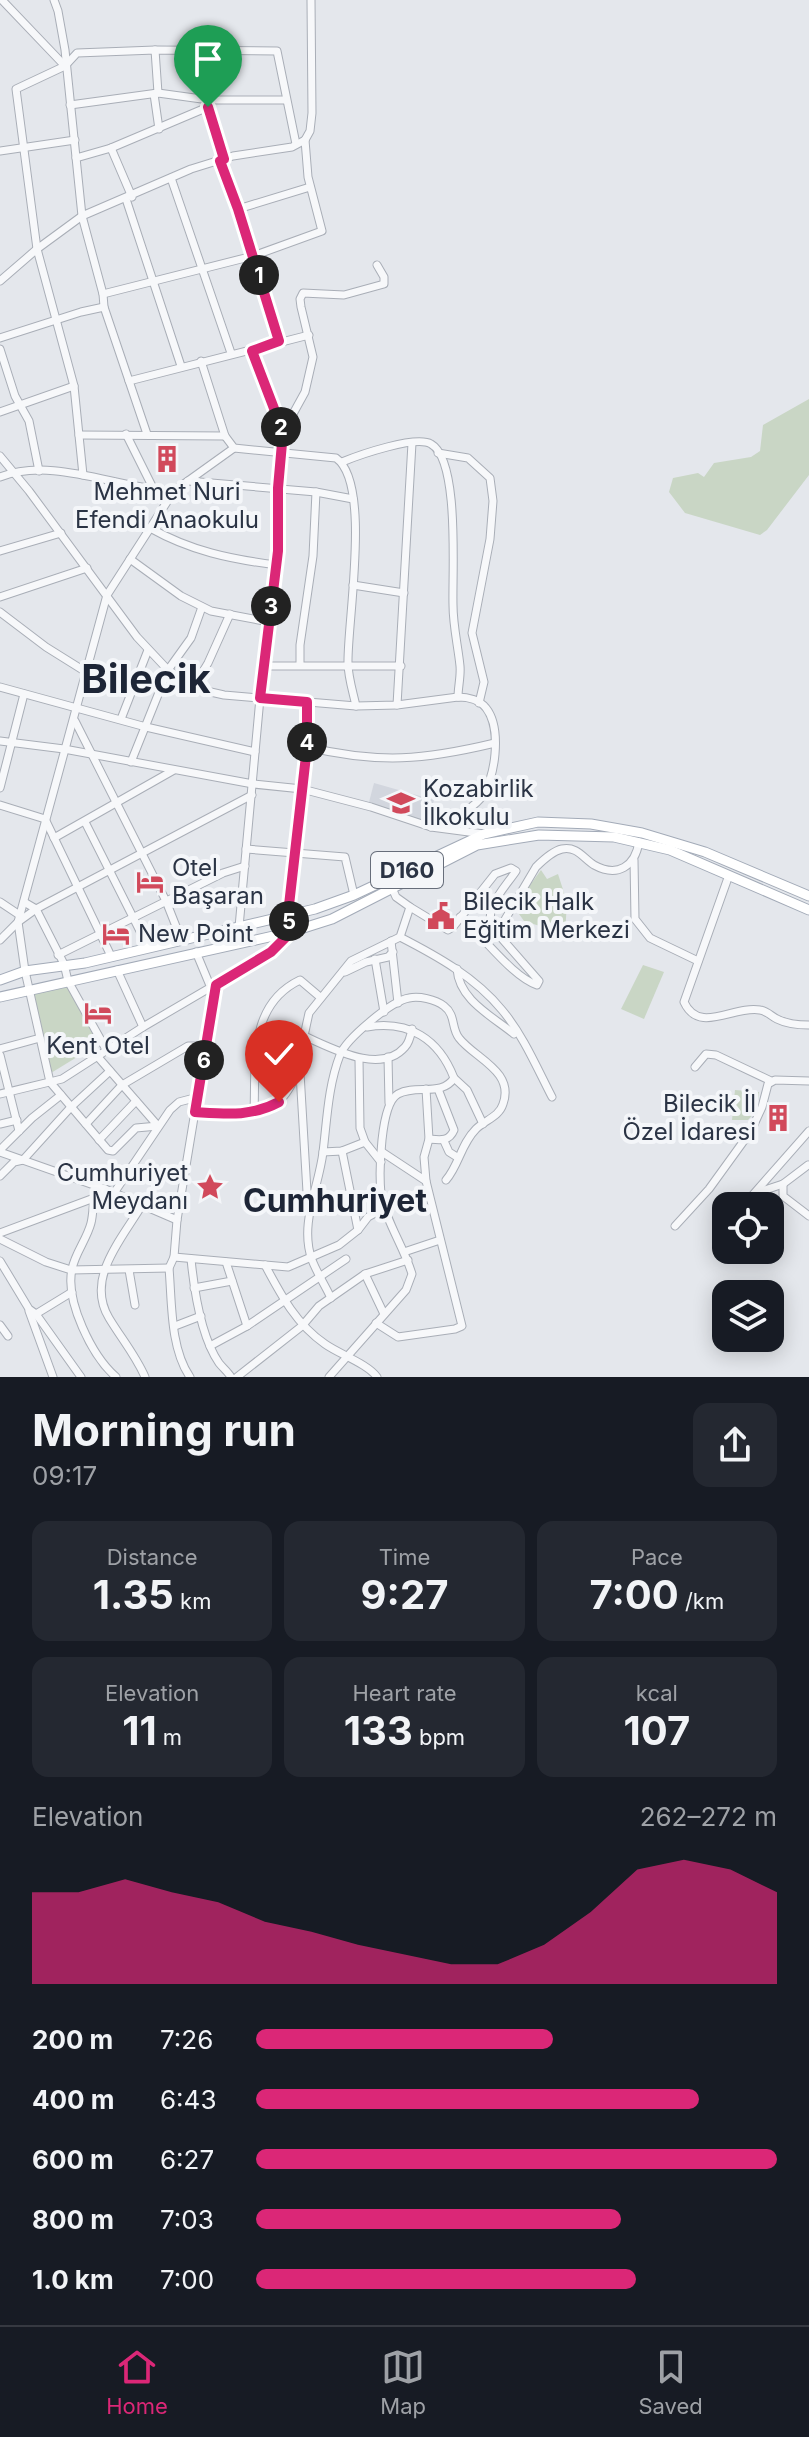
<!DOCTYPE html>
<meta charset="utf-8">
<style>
:root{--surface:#171b24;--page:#242831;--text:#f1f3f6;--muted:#9ea1a6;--line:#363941;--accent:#db2777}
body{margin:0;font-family:Inter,sans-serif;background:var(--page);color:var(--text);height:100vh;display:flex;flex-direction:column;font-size:30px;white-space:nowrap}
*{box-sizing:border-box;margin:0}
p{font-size:26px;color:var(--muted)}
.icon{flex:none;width:44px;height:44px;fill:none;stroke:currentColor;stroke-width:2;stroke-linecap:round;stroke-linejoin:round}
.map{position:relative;height:1377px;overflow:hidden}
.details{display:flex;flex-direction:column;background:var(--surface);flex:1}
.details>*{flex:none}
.buttons{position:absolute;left:712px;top:1192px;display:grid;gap:16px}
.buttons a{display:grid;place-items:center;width:72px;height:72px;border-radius:16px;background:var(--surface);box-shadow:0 4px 20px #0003;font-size:40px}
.pin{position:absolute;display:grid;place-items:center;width:68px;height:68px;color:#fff;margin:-82px -34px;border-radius:50% 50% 50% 0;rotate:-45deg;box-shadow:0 0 8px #0007}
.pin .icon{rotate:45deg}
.km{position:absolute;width:40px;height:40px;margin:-20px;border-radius:50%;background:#222;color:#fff;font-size:22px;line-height:40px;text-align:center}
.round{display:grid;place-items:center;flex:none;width:84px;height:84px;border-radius:16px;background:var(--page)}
.summary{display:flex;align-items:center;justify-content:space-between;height:136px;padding:0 32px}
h1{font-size:44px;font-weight:700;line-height:60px}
.stats{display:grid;grid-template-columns:repeat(3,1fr);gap:12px;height:136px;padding:8px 32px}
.stats div{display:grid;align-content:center;border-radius:16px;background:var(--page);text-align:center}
.stats b{font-size:40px;font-weight:700}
.stats small{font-size:22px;font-weight:400}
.stats p{font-size:22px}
.chart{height:224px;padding:16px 32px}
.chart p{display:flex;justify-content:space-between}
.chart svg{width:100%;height:144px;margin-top:8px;fill:var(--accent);opacity:.7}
ul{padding:0 32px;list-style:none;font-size:26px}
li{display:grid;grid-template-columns:128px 96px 1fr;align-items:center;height:60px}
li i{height:20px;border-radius:10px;background:var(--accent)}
.tabs{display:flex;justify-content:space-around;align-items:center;height:112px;border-top:2px solid var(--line);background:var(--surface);font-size:22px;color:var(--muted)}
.tabs a{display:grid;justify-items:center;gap:4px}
.tabs .active{color:var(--accent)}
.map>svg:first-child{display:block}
.built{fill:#d2d6de}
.green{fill:#c9d6c5}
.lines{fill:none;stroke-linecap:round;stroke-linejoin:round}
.minor-casing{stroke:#a9aeb7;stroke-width:9}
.major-casing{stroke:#a3abb8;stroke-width:11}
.minor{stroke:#f7f8fa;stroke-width:7}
.major{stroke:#fff;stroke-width:9}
.route-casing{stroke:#fff;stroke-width:16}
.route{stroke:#db2777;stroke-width:10}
.labels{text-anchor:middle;stroke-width:8;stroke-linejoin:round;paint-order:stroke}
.shield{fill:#f4f6f9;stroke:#676e7b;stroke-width:2}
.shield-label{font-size:22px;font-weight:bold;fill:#2b3445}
.poi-label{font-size:24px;fill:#2b3445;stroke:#f4f6f9;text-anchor:start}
.district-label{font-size:32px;font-weight:bold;fill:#1d2536;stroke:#f4f6f9}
.town-label{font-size:40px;font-weight:bold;fill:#1d2536;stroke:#f4f6f9}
</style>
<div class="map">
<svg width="809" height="1377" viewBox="0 0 809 1377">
<rect width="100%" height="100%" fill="#e4e7ec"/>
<polygon class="built" points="374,783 434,800 428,823 368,806"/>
<g class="green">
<polygon points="809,399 809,475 767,530 760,535 685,513 669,492 673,478 698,473 704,477 714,463 751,457 760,451 763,425"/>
<polygon points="541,870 547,879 558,874 567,902 565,934 524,921 514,907"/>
<polygon points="643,965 664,972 644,1019 621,1009"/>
<polygon points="69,987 100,1043 51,1073 32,994"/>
<polygon points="735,1090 759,1092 757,1110 748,1120 732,1120"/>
</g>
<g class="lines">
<g class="minor-casing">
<g id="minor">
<polyline points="2,0 65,66"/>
<polyline points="54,0 58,11 65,50 82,216 103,294 104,307 147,434"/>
<polyline points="155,50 158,93"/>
<polyline points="154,94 159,129"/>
<polyline points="209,104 224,159"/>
<polyline points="70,105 158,93 209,100 285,100"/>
<polyline points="111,148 132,197"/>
<polyline points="0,151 75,140"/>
<polyline points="76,158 111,148 208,107"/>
<polyline points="220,161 238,209 279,341"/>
<polyline points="171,178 231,353"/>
<polyline points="126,199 181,366"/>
<polyline points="238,209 310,187"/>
<polyline points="0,281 37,249 82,216 191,169 233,156 292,147 305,140 310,131 312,113 311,0"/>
<polyline points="103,294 253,256 322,231 308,177 305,140"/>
<polyline points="0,338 81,312 104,307"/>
<polyline points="0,349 15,396 29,421 39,471"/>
<path d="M 201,361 L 225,436 L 234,448 L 336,458 C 372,483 347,622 348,663 C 348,677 353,692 356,706"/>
<polyline points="129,381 309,335"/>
<polyline points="0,412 74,386"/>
<polyline points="283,432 305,392 313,357 301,307 300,299 303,293 344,295 384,284 384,277 377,265"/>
<polyline points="126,434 154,490"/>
<polyline points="79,435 225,436"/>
<polyline points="438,453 468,458 490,478 493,501 490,539 472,633 484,682 479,703"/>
<path d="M 0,456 L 29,491 L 137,637 L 168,670 L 193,688 L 224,695 L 356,706 L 397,705 L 458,697 C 468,697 480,700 486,708 C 502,728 496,780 480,799 C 469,812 447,820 431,827"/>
<path d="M 342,462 C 359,455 416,435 431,444 C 460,460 452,574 453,605 C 453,626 458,646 460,666 C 461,676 458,687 458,697"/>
<polyline points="83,475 74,386 37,249 16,89 65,66 77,53 155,50 277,51 296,144"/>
<path d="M 0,477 C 52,456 119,489 174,491"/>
<polyline points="188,481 316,492 353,499"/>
<path d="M 150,528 C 191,551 230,559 276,565"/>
<polyline points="0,551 61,533"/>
<polyline points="130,559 181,596 211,611 269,622"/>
<polyline points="353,585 404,593"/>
<polyline points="0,597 87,568"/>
<polyline points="0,612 46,647 86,672"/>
<polyline points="300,665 300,645 313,556 316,492"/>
<polyline points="264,666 401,666"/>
<polyline points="0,687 146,727 255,752"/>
<polyline points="193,688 208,663 230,614"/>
<polyline points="397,705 412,443"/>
<polyline points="121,719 148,650"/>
<polyline points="75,721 166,901 181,939"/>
<polyline points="0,741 64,749 253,784 302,789 371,807 431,827 484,834"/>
<path d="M 307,747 C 380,764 424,760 495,743"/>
<polyline points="131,762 168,670 191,638 202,607"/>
<polyline points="0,788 24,694"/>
<polyline points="0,805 45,819 111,956"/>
<polyline points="85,822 148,947"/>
<polyline points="54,838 174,770"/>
<polyline points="246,849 345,857 354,895"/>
<polyline points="634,860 635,919 650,938 698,961"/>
<path d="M 729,875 L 684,1002 C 699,1035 734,1005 760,1010 C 767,1011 771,1016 777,1019 C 787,1024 798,1025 809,1025"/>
<polyline points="0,902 21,916"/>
<polyline points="24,902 36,909 64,964 68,981 107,1051"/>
<path d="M 410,907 L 448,930 L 453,927 L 495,874 L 511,868 L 516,871 C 504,889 478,913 497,933 L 536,867 C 542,861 553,851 562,849 C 577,846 583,858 594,865 C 618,878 635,866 639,842"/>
<path d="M 460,917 C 483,935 511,976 537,985 L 539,981 L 497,933"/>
<polyline points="239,927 260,698 278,551 278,488 283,432 252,351"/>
<path d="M 400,937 C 437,956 475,977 502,1010 C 523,1035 537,1068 552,1097"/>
<polyline points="0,940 18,922 36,909 252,795"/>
<polyline points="391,941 398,1003"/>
<polyline points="196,952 211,988"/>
<polyline points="58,955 223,873 245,866"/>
<polyline points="375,959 384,1012"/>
<path d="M 457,969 C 459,1000 492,1016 514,1034"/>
<polyline points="117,970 143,1027"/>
<polyline points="345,972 366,962 388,957 393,952"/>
<path d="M 304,1036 C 330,1047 380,1076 405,1047 C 409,1043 411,1034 412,1029"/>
<polyline points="0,1049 40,1038"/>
<polyline points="0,1055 19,1131"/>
<polyline points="98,1057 158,1126"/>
<polyline points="388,1057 389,1103"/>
<polyline points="359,1059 360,1128 365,1142 381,1162"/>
<polyline points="695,1067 706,1054 716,1055 771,1081"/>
<polyline points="454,1078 467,1090 483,1124"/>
<polyline points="0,1094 62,1079 143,1027 271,952 291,932 288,914 307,751 307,702"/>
<path d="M 195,1112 C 223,1114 260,1121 281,1099 C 289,1092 292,1081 299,1073"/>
<path d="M 254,1112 C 256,1063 248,1005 300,980 L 320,997"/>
<polyline points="0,1124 17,1120"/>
<polyline points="86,1124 122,1085 188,1046 206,1046"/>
<polyline points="158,1126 136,1128 113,1151 108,1150 50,1082 25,971 18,922 107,595 174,491 234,448"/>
<path d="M 429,1139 C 440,1140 449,1142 454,1130 L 438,1089"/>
<polyline points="99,1140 136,1101"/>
<polyline points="444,1141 449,1152 457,1157"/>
<polyline points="0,1150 32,1118 61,1095"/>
<polyline points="342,1151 358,1230"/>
<polyline points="0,1152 105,1189 177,1220"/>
<polyline points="323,1152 342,1151 365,1142"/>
<polyline points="0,1176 14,1162 23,1160 71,1107 110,1071"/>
<polyline points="426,1181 424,1157 429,1139 426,1089"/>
<polyline points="783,1184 783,1196 809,1216"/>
<polyline points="759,1192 783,1184 808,1165"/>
<polyline points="114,1193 170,1110 179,1102 198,1097"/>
<path d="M 94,1198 C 93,1206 93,1215 91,1223 C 87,1239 75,1253 72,1269 C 65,1301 92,1356 116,1377"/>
<path d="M 142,1205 C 122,1239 85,1278 109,1318 C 121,1338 136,1356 145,1377"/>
<polyline points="743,1206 809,1131"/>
<polyline points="308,1209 300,1073 304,1036 309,1013 351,961 400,937 410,907 396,897 392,888"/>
<polyline points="675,1226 709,1189 751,1131 762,1107 768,1084 775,1080 809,1081"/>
<polyline points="0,1233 94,1198 105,1189"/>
<polyline points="0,1239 46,1262 71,1270 169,1268"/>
<polyline points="404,1252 440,1240"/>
<polyline points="174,1257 288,1267 339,1245 358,1230 368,1217 386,1207"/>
<path d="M 191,1259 C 194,1289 201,1337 219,1363 C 223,1368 228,1372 231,1377"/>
<polyline points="0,1261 29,1309 36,1314 81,1377"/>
<polyline points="226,1262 247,1326"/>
<path d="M 265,1265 C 281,1295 296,1324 325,1344 C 339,1354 368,1364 377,1377"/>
<polyline points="129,1270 135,1305"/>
<polyline points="365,1274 384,1314"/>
<polyline points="194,1288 232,1281"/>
<path d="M 331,1298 C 325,1285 317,1273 312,1260 C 299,1224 319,1187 323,1152 C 327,1120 328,1086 340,1055 C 346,1039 391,1001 409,998 C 419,996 435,999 444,1006 C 456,1015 451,1028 459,1038 C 474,1058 515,1071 503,1104 C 499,1117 485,1120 476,1129 C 461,1144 459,1165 446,1180"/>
<polyline points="29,1311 53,1377"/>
<polyline points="36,1314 72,1292"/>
<polyline points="376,1323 398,1337 455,1329 462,1326 426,1181 382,1152"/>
<polyline points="0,1325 8,1336"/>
<polyline points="175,1326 201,1316"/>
<polyline points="210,1346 247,1326 346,1259"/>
<path d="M 190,1377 C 170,1348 172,1302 169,1268 L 174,1257 L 177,1220 L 216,985"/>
<polyline points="237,1377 302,1326 319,1306 365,1274 408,1260"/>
<path d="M 329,1377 L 406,1290 L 412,1274 C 404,1247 386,1222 381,1194 C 379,1173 380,1104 398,1094 C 416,1084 442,1097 454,1078 C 439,1039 409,1020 367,1027"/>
</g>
</g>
<g class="major-casing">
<g id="major">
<polyline points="0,980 25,971 85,963 315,909 354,895 484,834 538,822 591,824 642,833 705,852 809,896"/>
<polyline points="0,997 291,932 332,919 477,845 539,835 614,837 670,850 809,910"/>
</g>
</g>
<use href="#minor" class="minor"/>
<use href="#major" class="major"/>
</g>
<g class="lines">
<g class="route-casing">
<path id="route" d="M 208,107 L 224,159 L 220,161 L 238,209 L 279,341 L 252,351 L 283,432 L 278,488 L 278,551 L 260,698 L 307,702 L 307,747 L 288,914 L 291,932 L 271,952 L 216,985 L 195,1112 C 226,1114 251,1117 279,1102"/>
</g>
<use href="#route" class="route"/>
</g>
<defs>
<g id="building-bare" transform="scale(2.16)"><path d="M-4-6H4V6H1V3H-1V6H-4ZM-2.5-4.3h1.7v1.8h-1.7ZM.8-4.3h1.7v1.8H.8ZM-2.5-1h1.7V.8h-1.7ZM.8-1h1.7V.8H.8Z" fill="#d1495b" stroke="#f4f6f9" stroke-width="2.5" paint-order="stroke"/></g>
<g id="school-bare" transform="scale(2.16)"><path d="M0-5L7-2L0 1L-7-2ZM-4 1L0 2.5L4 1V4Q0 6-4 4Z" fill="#d1495b" stroke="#f4f6f9" stroke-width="2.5" paint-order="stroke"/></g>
<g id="hotel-bare" transform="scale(2.16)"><path d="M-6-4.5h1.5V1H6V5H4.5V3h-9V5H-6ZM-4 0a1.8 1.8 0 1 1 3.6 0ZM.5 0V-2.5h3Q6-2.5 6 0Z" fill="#d1495b" stroke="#f4f6f9" stroke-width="2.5" paint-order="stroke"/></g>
<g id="civic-bare" transform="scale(2.16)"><path d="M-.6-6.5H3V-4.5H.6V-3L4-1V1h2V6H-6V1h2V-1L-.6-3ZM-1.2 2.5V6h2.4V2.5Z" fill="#d1495b" stroke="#f4f6f9" stroke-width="2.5" paint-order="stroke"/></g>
<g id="sight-bare" transform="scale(2.16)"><path d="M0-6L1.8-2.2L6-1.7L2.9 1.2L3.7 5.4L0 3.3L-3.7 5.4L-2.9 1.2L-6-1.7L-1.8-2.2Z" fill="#d1495b" stroke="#f4f6f9" stroke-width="2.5" paint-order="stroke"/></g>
</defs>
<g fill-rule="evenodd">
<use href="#building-bare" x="167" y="459"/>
<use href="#school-bare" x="401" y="803"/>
<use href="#hotel-bare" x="150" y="882"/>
<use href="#civic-bare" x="441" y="916"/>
<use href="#hotel-bare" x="116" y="934"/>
<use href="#hotel-bare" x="98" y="1013"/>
<use href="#building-bare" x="778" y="1118"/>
<use href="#sight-bare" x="210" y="1187"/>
</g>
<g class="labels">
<rect class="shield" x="371" y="852" width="72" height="36" rx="6"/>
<g class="shield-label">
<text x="407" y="878">D160</text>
</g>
<g class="poi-label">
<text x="167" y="500" text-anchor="middle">Mehmet Nuri<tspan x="167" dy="28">Efendi Anaokulu</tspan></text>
<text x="423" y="797">Kozabirlik<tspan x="423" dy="28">İlkokulu</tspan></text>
<text x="172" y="876">Otel<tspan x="172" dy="28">Başaran</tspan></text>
<text x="463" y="910">Bilecik Halk<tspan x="463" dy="28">Eğitim Merkezi</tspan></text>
<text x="138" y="942">New Point</text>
<text x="98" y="1054" text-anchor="middle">Kent Otel</text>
<text x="756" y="1112" text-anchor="end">Bilecik İl<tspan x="756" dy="28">Özel İdaresi</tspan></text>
<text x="188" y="1181" text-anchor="end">Cumhuriyet<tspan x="188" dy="28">Meydanı</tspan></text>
</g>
<g class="district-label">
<text x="335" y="1212">Cumhuriyet</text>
</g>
<g class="town-label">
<text x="146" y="693">Bilecik</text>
</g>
</g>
</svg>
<div class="buttons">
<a><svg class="icon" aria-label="locate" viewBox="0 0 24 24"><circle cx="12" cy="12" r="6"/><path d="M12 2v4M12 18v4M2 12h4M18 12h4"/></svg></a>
<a><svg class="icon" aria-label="layers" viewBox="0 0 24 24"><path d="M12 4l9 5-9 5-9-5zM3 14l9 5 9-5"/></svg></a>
</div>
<div class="pin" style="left:208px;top:107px;background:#1e9e55"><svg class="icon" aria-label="arrive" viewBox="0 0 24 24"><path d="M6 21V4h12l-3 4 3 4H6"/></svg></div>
<div class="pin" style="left:279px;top:1102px;background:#d93025"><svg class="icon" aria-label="check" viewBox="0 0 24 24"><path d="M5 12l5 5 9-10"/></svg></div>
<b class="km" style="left:259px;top:275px">1</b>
<b class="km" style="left:281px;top:427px">2</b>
<b class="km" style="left:271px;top:606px">3</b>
<b class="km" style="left:307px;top:742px">4</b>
<b class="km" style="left:289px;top:921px">5</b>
<b class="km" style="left:204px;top:1060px">6</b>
</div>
<section class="details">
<div class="summary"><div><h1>Morning run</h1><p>09:17</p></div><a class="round"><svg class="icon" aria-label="share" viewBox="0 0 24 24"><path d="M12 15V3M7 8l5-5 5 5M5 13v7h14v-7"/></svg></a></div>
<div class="stats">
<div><p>Distance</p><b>1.35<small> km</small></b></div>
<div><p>Time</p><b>9:27</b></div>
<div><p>Pace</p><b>7:00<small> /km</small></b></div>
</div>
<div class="stats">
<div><p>Elevation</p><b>11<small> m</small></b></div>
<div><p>Heart rate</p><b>133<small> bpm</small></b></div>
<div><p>kcal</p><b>107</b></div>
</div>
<div class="chart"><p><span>Elevation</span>262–272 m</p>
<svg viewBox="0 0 160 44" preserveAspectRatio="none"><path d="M0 44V16L10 16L20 12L30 16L40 19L50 25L60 28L70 32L80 35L90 38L100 38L110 32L120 22L130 9L140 6L150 9L160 16V44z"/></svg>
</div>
<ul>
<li><b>200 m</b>7:26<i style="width:57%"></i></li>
<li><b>400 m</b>6:43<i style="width:85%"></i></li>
<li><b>600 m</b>6:27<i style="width:100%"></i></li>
<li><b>800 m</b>7:03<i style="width:70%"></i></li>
<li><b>1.0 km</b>7:00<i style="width:73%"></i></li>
</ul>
</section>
<nav class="tabs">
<a class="active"><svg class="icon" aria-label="home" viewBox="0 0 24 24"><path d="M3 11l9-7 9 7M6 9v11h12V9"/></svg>Home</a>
<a><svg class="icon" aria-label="map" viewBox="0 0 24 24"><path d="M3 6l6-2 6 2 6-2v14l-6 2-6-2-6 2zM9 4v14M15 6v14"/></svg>Map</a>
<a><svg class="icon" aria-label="saved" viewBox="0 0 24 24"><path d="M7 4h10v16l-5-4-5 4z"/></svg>Saved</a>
</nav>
